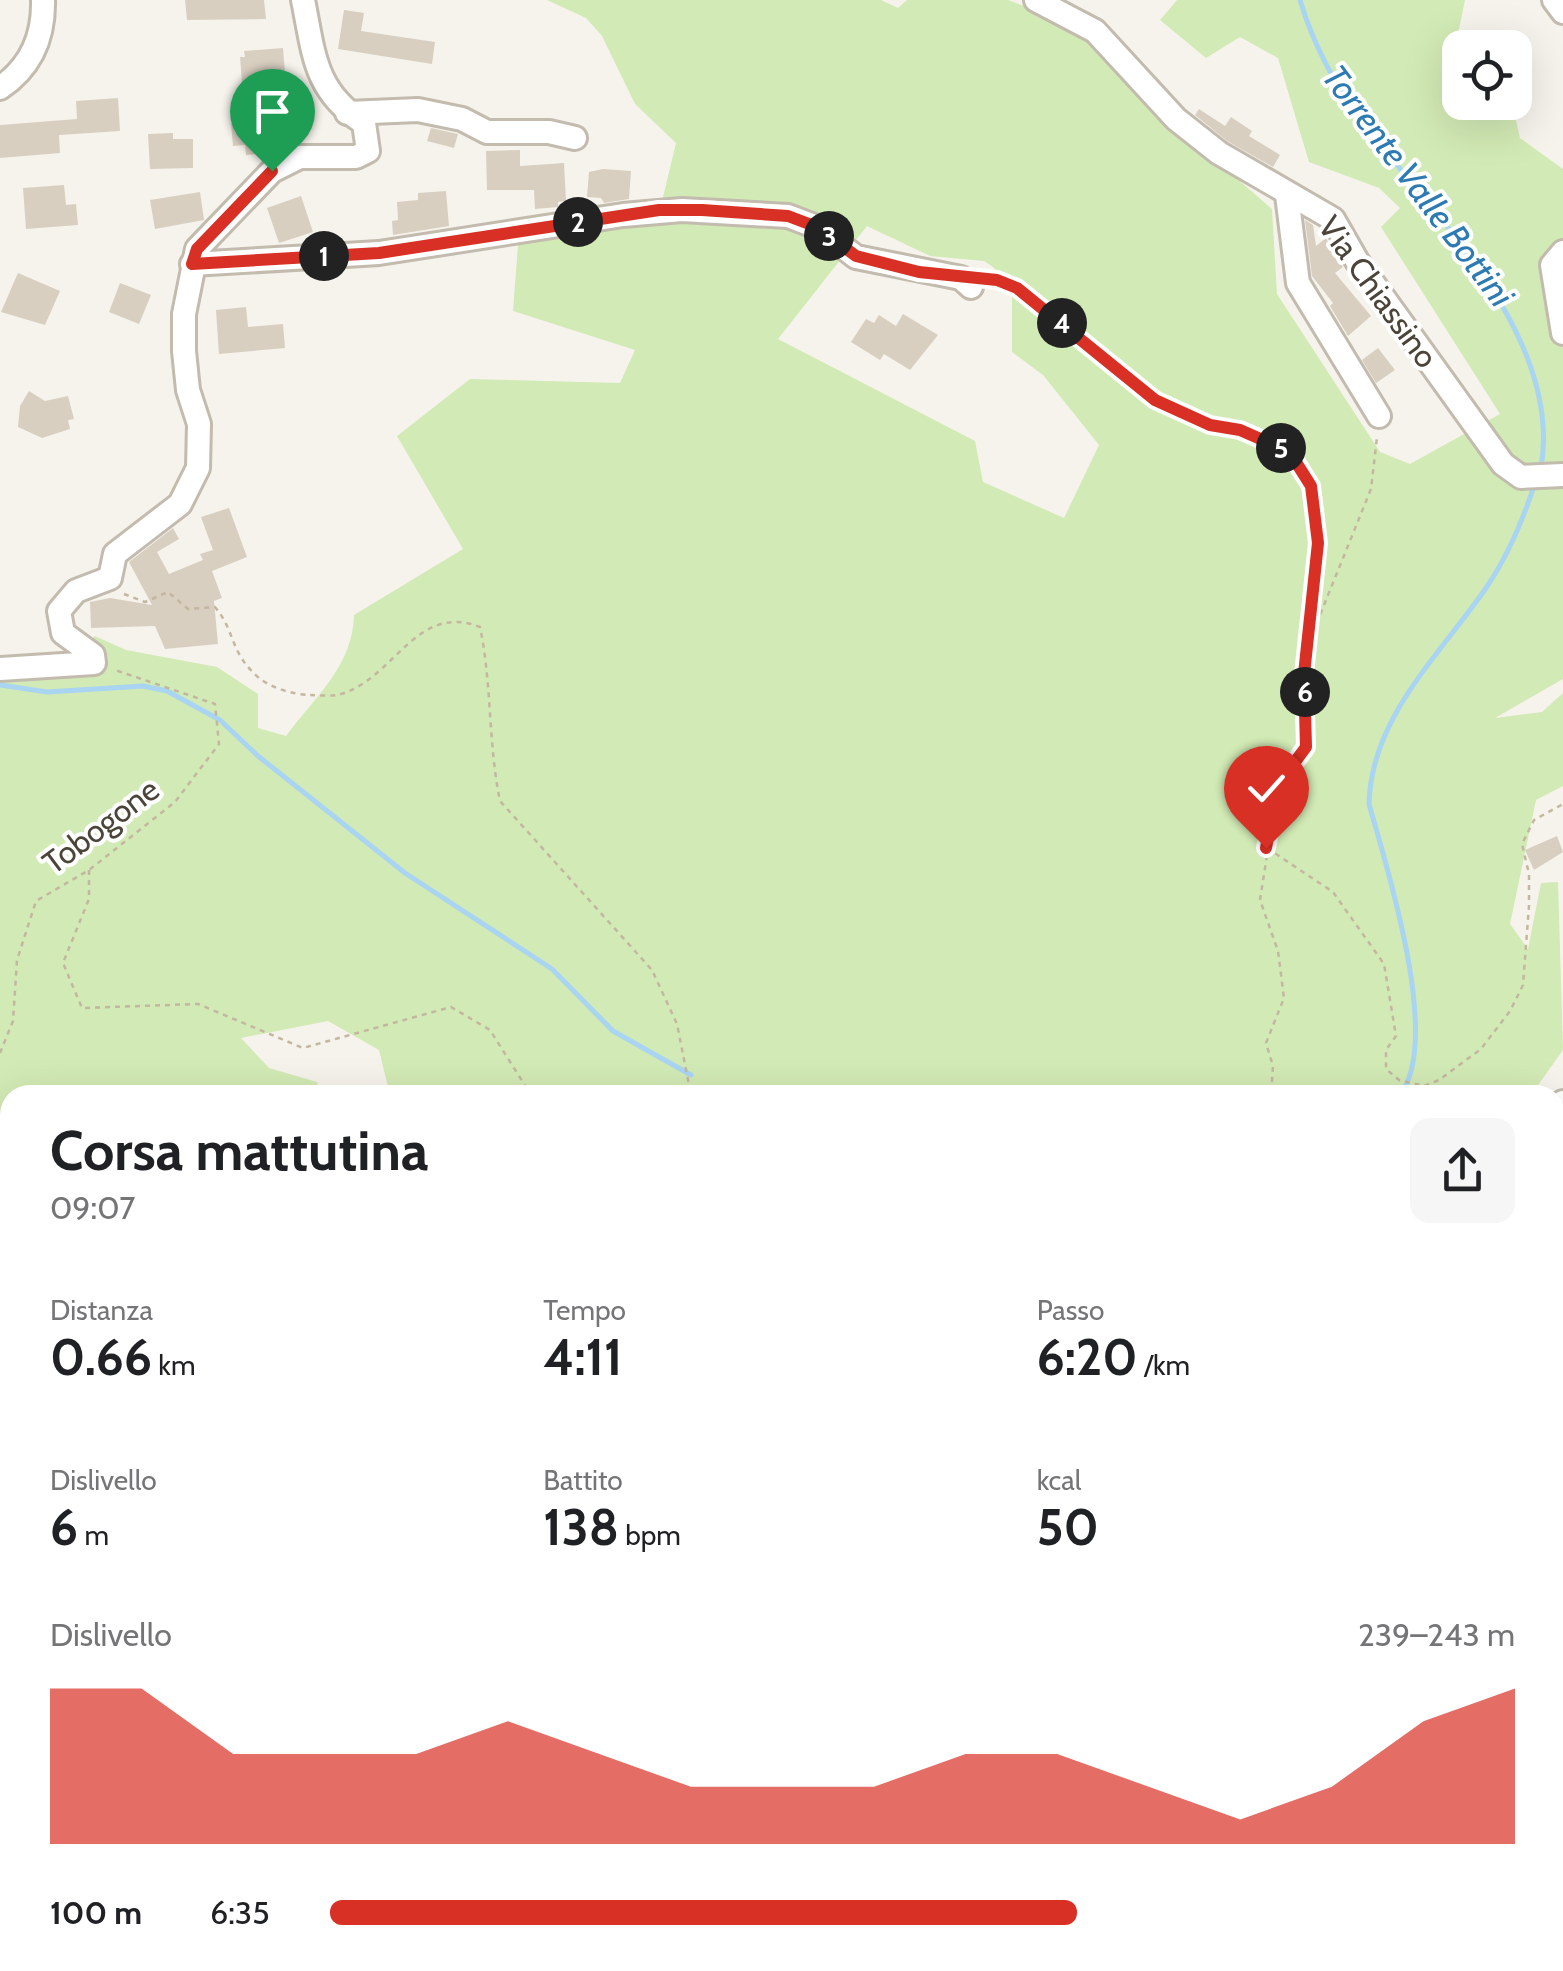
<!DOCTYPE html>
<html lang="it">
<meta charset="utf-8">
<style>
:root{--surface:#fff;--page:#f6f6f6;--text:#202124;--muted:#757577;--accent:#d93025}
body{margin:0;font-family:Cabin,sans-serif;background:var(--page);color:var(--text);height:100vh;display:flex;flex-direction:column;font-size:38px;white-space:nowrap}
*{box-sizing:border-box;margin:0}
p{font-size:32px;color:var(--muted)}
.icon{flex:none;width:55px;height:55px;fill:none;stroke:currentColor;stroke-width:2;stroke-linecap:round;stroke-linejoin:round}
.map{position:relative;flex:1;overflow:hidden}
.details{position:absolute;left:0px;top:1085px;width:1565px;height:888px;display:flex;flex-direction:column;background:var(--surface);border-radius:30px 30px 0 0;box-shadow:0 10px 40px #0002}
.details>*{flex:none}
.fabs{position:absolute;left:1442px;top:30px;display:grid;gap:20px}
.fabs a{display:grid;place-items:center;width:90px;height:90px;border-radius:20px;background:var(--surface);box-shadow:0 10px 40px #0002;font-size:50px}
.pin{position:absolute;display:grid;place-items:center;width:85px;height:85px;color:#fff;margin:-102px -42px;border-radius:50% 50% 50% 0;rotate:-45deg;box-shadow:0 0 10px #0007}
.pin .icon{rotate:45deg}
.km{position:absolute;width:50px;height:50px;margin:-25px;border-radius:50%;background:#222;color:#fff;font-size:28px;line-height:50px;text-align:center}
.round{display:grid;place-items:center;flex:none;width:105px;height:105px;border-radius:20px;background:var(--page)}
.headline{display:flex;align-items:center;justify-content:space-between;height:170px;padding:0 50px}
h1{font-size:55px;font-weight:700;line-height:75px}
.figures{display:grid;grid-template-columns:repeat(3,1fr);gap:15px;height:170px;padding:10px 50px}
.figures div{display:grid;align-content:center}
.figures b{font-size:50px;font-weight:700}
.figures small{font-size:28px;font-weight:400}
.figures p{font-size:28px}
.chart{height:280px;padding:20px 50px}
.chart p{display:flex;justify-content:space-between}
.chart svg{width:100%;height:180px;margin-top:10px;fill:var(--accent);opacity:.7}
ul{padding:0 50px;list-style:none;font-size:32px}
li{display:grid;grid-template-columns:160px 120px 1fr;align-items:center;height:75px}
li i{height:25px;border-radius:12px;background:var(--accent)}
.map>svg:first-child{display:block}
.green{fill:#d2eab5;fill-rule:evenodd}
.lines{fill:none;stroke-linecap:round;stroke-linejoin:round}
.stream{stroke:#a9d4f2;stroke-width:5}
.building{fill:#d8cfc1}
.minor-casing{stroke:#c2bbae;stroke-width:28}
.path{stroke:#c4b79f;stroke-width:2.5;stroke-dasharray:5 5;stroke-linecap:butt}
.minor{stroke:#fff;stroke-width:22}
.route-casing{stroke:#fff;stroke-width:20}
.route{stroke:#d93025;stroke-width:12}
.labels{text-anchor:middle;stroke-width:8;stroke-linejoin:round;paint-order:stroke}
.street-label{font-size:32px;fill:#4b4439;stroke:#fff}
.water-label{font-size:35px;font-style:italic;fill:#2e7ab2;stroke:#fff}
</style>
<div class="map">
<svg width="1563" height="1971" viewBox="0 0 1563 1971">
<rect width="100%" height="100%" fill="#f6f3ec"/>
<path class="green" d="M 547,0 L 881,0 L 898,8 L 907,0 L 1008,0 L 1074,25 L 1131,87 L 1272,209 L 1277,294 L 1380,452 L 1410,464 L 1500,414 L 1381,227 L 1400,208 L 1379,188 L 1309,162 L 1278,58 L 1240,37 L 1206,58 L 1160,20 L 1177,0 L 1465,0 L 1456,44 L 1466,47 L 1460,48 L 1460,102 L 1512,103 L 1520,138 L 1563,169 L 1563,679 L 1495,718 L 1542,712 L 1563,693 L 1563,786 L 1536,800 L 1510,924 L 1528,949 L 1541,883 L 1558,882 L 1563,1050 L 1531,1095 L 390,1095 L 379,1050 L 328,1021 L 241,1038 L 269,1068 L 317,1082 L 321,1095 L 10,1095 L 10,1962 L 1379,1963 L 1377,1971 L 0,1971 L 0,675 L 45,672 L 95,636 L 126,650 L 217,667 L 258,694 L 258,728 L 286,736 C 314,698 353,666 354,615 L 463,549 L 397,436 L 470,379 L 620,383 L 635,350 L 513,311 L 518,245 L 658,218 L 676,143 L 635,104 L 602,36 L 586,18 ZM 867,226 L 930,256 L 984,261 L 993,267 L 1009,285 L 1012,299 L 1012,352 L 1043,375 L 1099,445 L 1064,518 L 983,482 L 975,441 L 778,339 Z"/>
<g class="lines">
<g class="stream">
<path d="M 1300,0 C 1314,47 1337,89 1367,128 C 1436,217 1563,339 1541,468"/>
<polyline points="0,685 47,692 143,686 167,691 220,720 258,756 405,873 552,969 613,1031 691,1075"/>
<path d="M 1400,1095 C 1442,1040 1387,868 1369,804 C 1371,717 1440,655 1486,588 C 1508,556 1523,520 1535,483"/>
<polyline points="1427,1962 1428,1971"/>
</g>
</g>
<g class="building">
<polygon points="185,0 264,0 266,19 187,20"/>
<polygon points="344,10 364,13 361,31 435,42 432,64 338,49"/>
<polygon points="283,48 286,85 251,88 250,83 242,83 240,57 245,57 244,51"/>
<polygon points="118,98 120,131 59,135 60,153 0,158 0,125 77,119 76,101"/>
<polygon points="1199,109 1225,126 1231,117 1252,131 1249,136 1280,155 1273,167 1227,141 1195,115"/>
<polygon points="252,121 253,126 268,124 271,153 246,155 245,145 233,146 231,123"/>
<polygon points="431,128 458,134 454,148 427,141"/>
<polygon points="173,133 173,139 193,139 193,168 150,169 148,134"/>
<polygon points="520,150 520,166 564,163 566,201 558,202 558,207 535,209 534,190 487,190 486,151"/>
<polygon points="603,169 631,171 629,199 604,203 601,198 587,197 589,172"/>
<polygon points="64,185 66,205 76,204 78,225 26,229 23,188"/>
<polygon points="446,191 449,226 393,235 392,221 398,220 397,202 418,200 418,193"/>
<polygon points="200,192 204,220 155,229 150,200"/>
<polygon points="301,196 313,232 279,243 267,208"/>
<polygon points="1305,220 1313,225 1316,246 1326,238 1343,267 1335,273 1371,316 1348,336 1330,306 1333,303 1312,276"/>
<polygon points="18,273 60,291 45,325 1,312"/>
<polygon points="120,283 151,295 139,324 109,312"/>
<polygon points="246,307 248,327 283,324 285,348 219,354 216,310"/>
<polygon points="903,314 938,335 910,370 884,354 880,360 851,342 866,319 874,323 879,315 896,326"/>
<polygon points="1378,348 1395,370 1376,383 1362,360"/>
<polygon points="29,391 45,401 68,396 74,419 68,420 70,429 42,438 18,427 20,406"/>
<polygon points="229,508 247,557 212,571 222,598 214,601 218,644 165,649 155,626 91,628 90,602 110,598 152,605 129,562 173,528 179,539 157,552 169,574 203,560 200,554 213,550 201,517"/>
<polygon points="1557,836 1563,852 1534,870 1525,850"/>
</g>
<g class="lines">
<g class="minor-casing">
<g id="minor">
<polyline points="1036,0 1095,31 1176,119 1219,153 1333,219 1357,261 1503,464 1521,477 1563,475"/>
<polyline points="1554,0 1563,12"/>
<path d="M 0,88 C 31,67 44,37 43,0"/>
<polyline points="347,113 418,110 462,119 487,132 549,132 575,138"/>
<polyline points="1287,195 1298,283 1379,416"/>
<polyline points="1563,252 1552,265 1563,333"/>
<polyline points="192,264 379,253 623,215 682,210 788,216 817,227 856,257 961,278 971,287"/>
<path d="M 0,669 L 94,663 L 93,655 L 63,633 L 59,611 L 76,591 L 110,578 L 115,554 L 180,504 L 198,468 L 199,424 L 188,390 L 184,351 L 184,314 L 197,249 L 272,171 L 300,157 L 356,157 L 368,151 L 364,123 C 314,91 314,54 303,0"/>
<polyline points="1555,1127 1563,1102"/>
<polyline points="1555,1196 1563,1200"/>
</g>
</g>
<g class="path">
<polyline points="992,280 1017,288 1155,400 1210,425 1240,430 1279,447 1294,459 1311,486 1318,543 1303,674 1307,747 1278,785 1260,900 1278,951 1284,998 1266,1043 1273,1066 1271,1095"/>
<path d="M 124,594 L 145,602 L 168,592 L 188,609 L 215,607 C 236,632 229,652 259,678 C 271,688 295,695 310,695 C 320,695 332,697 341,694 C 395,678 416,602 480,627 C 492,684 488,743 500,801 L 652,970 L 677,1024 L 691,1095"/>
<polyline points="1309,642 1371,489 1377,437"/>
<polyline points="1267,848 1333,892 1384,964 1396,1036 1386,1050 1386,1069 1399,1080 1424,1086 1439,1080 1481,1049 1510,1011 1523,985 1529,906 1529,874 1522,844 1534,820 1563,804"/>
<polyline points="89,870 89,899 63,963 82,1008 198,1004 303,1048 451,1007 490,1030 531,1095"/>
<polyline points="0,1053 13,1021 17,960 36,901 89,870 175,802 219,744 215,704 115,670"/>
<polyline points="1420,1095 1423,1087"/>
<polyline points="0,1827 10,1848"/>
<polyline points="46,1962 46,1971"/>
<polyline points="407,1971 409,1962"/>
<polyline points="1207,1971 1208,1962"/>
<polyline points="1250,1971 1252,1962"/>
<polyline points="1391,1971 1392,1962"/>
</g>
<use href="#minor" class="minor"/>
</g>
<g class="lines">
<g class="route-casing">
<polyline id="route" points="272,171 197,249 192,264 379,253 659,210 702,210 788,216 817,227 856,256 919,272 997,280 1017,288 1155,400 1210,425 1240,430 1279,447 1294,459 1311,486 1318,543 1304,674 1306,747 1278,785 1266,848"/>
</g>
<use href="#route" class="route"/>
</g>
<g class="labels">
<g class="street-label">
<text transform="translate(1378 292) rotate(54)" y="11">Via Chiassino</text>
<text transform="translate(101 826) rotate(-37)" y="11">Tobogone</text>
</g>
<g class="water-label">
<text transform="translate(1418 186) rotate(53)" y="12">Torrente Valle Bottini</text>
</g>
</g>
</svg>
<div class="fabs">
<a><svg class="icon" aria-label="locate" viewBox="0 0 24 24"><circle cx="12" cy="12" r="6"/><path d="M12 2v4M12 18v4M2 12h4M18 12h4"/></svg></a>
</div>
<div class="pin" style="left:272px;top:171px;background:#1e9e55"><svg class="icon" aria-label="arrive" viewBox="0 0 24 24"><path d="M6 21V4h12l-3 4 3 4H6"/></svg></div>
<div class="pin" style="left:1266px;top:848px;background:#d93025"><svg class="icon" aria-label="check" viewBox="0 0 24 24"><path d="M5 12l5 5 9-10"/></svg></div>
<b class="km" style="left:324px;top:256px">1</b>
<b class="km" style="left:578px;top:222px">2</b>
<b class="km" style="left:829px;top:236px">3</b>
<b class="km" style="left:1062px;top:323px">4</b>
<b class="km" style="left:1281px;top:448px">5</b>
<b class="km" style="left:1305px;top:692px">6</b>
<section class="details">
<div class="headline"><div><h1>Corsa mattutina</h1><p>09:07</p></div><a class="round"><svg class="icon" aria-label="share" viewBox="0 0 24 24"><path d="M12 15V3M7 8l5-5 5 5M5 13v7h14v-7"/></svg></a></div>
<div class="figures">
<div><p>Distanza</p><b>0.66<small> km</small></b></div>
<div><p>Tempo</p><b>4:11</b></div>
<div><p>Passo</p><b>6:20<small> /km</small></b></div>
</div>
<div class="figures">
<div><p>Dislivello</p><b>6<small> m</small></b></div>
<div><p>Battito</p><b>138<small> bpm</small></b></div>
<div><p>kcal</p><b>50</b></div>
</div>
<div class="chart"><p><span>Dislivello</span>239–243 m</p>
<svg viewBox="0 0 160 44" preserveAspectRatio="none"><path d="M0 44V6L10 6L20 22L30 22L40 22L50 14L60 22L70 30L80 30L90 30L100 22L110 22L120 30L130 38L140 30L150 14L160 6V44z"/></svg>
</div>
<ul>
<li><b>100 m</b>6:35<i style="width:63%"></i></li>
</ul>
</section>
</div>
